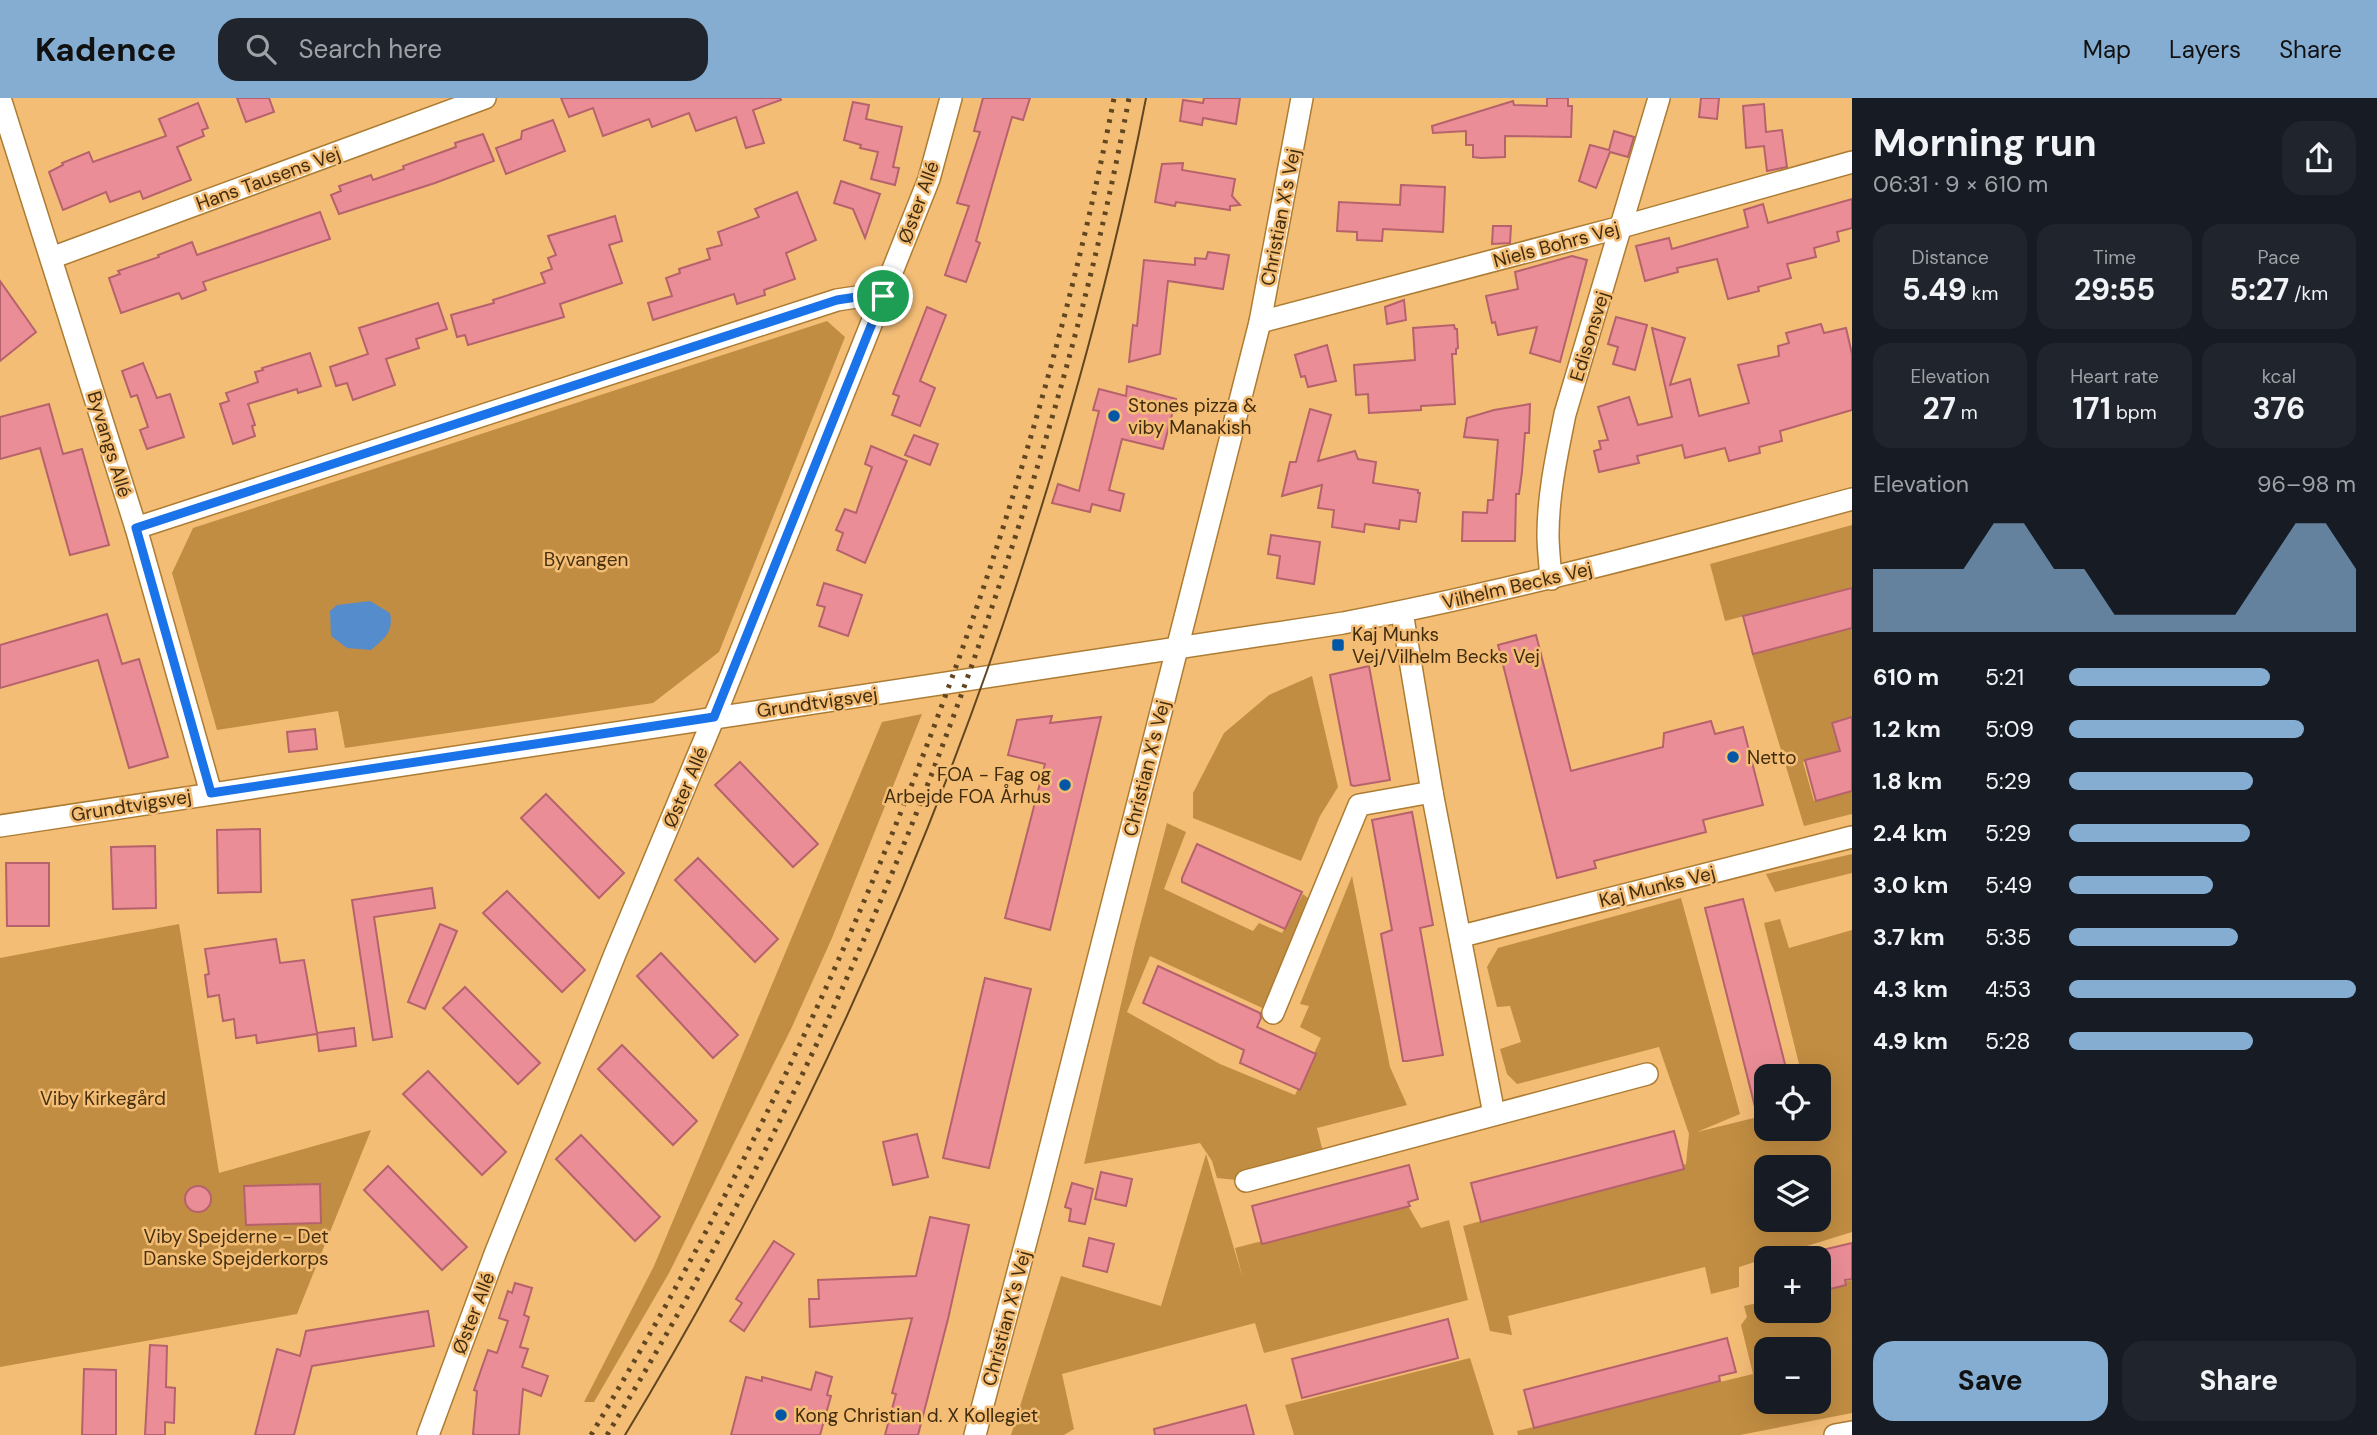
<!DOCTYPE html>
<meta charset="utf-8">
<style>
:root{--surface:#171b24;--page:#20242c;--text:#f1f3f6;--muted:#9ea1a6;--accent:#85add2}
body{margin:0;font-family:"DM Sans",sans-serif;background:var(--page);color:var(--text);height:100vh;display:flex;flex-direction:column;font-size:26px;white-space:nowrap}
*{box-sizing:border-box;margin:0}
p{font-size:23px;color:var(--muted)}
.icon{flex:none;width:38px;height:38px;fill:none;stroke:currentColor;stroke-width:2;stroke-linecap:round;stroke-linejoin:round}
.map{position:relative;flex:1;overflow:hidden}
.panel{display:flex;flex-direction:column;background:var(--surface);width:525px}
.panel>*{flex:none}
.fabs{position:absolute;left:1754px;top:966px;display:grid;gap:14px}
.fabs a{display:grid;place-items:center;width:77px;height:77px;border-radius:14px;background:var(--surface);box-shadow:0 7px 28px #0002;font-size:35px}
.pin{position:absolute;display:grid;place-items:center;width:60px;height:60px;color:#fff;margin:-30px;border:4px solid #fff;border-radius:50%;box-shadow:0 2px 7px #0007}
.round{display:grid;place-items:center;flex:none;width:74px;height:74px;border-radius:21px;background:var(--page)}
.head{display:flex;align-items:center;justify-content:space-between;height:119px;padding:0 21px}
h1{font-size:38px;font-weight:700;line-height:52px}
.figures{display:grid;grid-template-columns:repeat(3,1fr);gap:10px;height:119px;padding:7px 21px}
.figures div{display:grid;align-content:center;border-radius:18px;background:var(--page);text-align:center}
.figures b{font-size:30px;font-weight:700}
.figures small{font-size:19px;font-weight:400}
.figures p{font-size:19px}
.chart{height:196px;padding:14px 21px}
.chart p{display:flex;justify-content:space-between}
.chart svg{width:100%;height:126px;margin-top:7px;fill:var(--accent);opacity:.7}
.cta{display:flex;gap:14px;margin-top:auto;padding:14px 21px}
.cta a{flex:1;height:80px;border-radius:21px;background:var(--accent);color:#111;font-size:28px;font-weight:700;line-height:80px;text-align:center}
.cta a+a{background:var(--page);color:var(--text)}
ul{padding:0 21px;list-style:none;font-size:23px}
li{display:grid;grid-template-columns:112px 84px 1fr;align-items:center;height:52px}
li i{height:18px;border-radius:9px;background:var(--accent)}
header{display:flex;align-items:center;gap:42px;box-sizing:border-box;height:98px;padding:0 35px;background:var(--accent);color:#111}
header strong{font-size:33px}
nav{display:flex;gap:38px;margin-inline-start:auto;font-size:24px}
.search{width:490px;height:63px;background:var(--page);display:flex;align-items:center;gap:18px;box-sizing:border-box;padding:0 24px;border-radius:21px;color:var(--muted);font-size:26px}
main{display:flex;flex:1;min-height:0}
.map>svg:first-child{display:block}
.green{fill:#c18d42;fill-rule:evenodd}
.water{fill:#558ccc}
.building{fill:#ea8d96;stroke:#b6626c;stroke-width:2}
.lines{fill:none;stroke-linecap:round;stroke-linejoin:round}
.minor-casing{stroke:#ad7c33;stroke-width:24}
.minor{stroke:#fff;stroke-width:21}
.tram{stroke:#614620;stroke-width:2}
.rail{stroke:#614620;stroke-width:5;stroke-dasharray:3.5 7;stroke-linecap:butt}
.route-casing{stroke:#fff;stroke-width:14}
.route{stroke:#1a73e8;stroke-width:9}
.poi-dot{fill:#0157a5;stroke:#f3bd76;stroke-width:2.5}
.labels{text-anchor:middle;stroke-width:5;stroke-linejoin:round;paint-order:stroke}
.street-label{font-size:19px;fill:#412c0d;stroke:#f3bd76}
.poi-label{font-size:19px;fill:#412c0d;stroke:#f3bd76;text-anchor:start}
.park-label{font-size:19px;fill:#46300e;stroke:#f3bd76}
</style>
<header>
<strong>Kadence</strong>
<div class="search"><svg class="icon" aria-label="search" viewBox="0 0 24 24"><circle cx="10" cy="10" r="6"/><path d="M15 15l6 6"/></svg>Search here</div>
<nav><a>Map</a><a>Layers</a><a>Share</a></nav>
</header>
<main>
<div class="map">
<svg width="1852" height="1337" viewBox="0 0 1852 1337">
<rect width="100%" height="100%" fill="#f3bd76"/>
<g class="green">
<polygon points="827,223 845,239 719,554 653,605 345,650 338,613 217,632 172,475 193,430"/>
<polygon points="1852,427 1852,490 1725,523 1710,466"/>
<polygon points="1852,527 1852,650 1803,664 1814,703 1852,693 1852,716 1804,728 1751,553"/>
<polygon points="1312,578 1338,689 1320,718 1301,763 1193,720 1193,695 1224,635 1269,597"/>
<polygon points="922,616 832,840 791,931 669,1175 594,1304 584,1304 654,1168 882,624"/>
<polygon points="1167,725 1186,734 1164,791 1253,833 1259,825 1282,835 1303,796 1309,801 1273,915 1150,858 1127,914 1220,966 1295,997 1321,940 1300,929 1309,908 1300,906 1352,778 1390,969 1407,1007 1317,1030 1325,1062 1246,1083 1217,1080 1212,1063 1200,1045 1084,1066 1134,850"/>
<polygon points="1852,756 1852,775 1775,794 1766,776"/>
<path d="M 1681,800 L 1740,1016 L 1697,1034 L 1766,1017 L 1766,1031 L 1818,1031 L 1818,978 L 1802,978 L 1764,825 L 1780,821 L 1789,850 L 1852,832 L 1852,1134 L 1739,1169 L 1739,1189 L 1711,1196 L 1705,1169 L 1508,1218 L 1512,1237 L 1490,1233 L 1463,1128 L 1686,1066 L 1689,1036 L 1659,949 L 1517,986 L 1507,976 L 1500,951 L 1521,944 L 1510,908 L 1497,909 L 1487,869 L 1498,850 ZM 1766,1069 L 1818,1069 L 1818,1122 L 1766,1122 Z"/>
<polygon points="179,826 219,1075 371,1032 297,1216 0,1269 0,860"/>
<polygon points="1206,1056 1243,1181 1235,1150 1407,1106 1421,1130 1449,1122 1468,1202 1264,1255 1255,1225 1062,1276 1074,1331 1064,1337 1011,1337 1061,1178 1161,1208"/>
<path d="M 1852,1182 L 1852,1315 L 1740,1337 L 1518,1337 L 1517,1333 L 1753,1276 L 1741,1227 L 1747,1219 L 1744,1208 L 1766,1203 L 1766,1213 L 1818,1213 L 1818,1190 ZM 1766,1251 L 1818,1251 L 1818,1304 L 1766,1304 Z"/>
<polygon points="1470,1260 1494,1337 1294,1337 1285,1307"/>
</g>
<path class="water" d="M 370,503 L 390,515 C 394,534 384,541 371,552 L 347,550 L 331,538 L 330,513 L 337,507 Z"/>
<g class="building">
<polygon points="237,0 269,0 274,14 246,24"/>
<polygon points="561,0 780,0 781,2 753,12 764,45 746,50 736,19 696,33 689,15 652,29 649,21 603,38 593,10 569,19"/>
<polygon points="983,0 1030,0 1023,22 1012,19 976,143 980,145 966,184 945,177 969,108 957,105 980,34 974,33"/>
<polygon points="1204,0 1240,0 1236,26 1203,20 1202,27 1180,23 1183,2 1203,5"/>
<polygon points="1547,0 1568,0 1568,8 1572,8 1571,39 1505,38 1505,59 1481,60 1473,59 1473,47 1466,47 1466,33 1433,35 1432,28 1513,3 1514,7 1547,8"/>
<polygon points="1701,0 1719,0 1717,21 1699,19"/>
<polygon points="853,4 869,7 866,21 902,29 893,69 899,70 895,87 871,81 878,54 860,50 861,47 844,42"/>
<polygon points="198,5 208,30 202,32 204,38 177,49 191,82 143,101 140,93 110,104 106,94 63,112 49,74 63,67 62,65 89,54 93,64 166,38 159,21"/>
<polygon points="1764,6 1766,34 1782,32 1787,69 1767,73 1764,48 1746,50 1743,8"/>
<polygon points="553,22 565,53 506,76 496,50 521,41 522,33"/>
<polygon points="1614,33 1634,39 1628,59 1610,54 1596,90 1579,83 1590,47 1609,52"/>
<polygon points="483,36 494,63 435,85 339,116 331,97 341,93 339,88 371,77 373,82 404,71 403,68 456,49 455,45"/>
<polygon points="1183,65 1182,72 1235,81 1232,98 1240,107 1230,108 1230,112 1176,104 1175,108 1155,104 1162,66"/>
<polygon points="841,83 880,96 865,140 853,111 834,105"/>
<polygon points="1401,87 1445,89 1443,134 1383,131 1382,143 1357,142 1357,134 1337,133 1339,104 1400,107"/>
<polygon points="797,94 816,142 786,155 795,181 764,192 765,197 737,206 734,196 653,222 648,205 672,198 666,180 680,175 679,171 710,161 707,151 722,147 718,134 759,119 755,111"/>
<polygon points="1852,101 1852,130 1837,134 1839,143 1814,150 1816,159 1787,166 1791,180 1758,189 1759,193 1728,201 1717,161 1677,170 1678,174 1645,183 1636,148 1669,140 1672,151 1748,129 1744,112 1763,106 1768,125"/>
<polygon points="320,114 330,141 203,184 206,192 182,201 179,195 121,215 109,180 120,176 118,173 159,159 158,157 192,144 197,157"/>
<polygon points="615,118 622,143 609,147 622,185 560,206 564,219 468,247 465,237 457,239 451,217 494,205 493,202 545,185 541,175 552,171 548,160 556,157 548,138"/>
<polygon points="1493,128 1511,128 1510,145 1492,146"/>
<polygon points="1208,154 1229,157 1223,191 1168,183 1160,256 1129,264 1133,227 1137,228 1144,162 1195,167 1195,160 1206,161"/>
<polygon points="1572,158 1587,162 1560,264 1530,255 1537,229 1498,237 1495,224 1492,225 1486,198 1518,191 1515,174"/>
<polygon points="0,183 36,234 0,263"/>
<polygon points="1404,202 1406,222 1387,226 1385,209"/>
<polygon points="438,205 447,231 416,241 419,250 386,261 395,287 353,302 347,285 336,288 330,269 368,256 359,230"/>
<polygon points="927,209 946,217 920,283 935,290 920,328 892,317 899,298 893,296"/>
<polygon points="1616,219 1647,227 1635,272 1613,266 1618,249 1608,246"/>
<polygon points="1821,226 1824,235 1846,230 1852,256 1852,312 1780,333 1782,343 1759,349 1760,355 1729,363 1725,350 1685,360 1682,347 1637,358 1639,365 1599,374 1594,353 1601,351 1599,343 1608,342 1598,309 1629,299 1638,327 1672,319 1652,230 1685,240 1670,287 1690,281 1699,318 1749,305 1738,267 1779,258 1778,248 1789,245 1786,235"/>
<polygon points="1454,227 1455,231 1457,231 1458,250 1456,251 1456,256 1452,256 1455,306 1421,308 1421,312 1369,315 1368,296 1356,297 1354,267 1415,262 1413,230"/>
<polygon points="1327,247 1336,283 1308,289 1305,278 1301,279 1295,257"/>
<polygon points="310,255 321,288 298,295 297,291 248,306 255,327 252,328 255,338 233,346 220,306 229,303 226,295 258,284 255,274 263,272 262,270"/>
<polygon points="143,265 157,300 170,296 184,339 147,351 140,332 148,329 137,297 131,299 122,273"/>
<polygon points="1127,288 1176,301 1163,351 1122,341 1109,392 1124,396 1120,413 1092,406 1090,414 1052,405 1058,386 1079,393 1099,313 1093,312 1099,291 1126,298"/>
<polygon points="49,306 63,356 82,351 109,447 70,457 40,350 0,361 0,319"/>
<polygon points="1530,306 1529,335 1525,335 1522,374 1519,396 1516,396 1515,443 1462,443 1463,414 1487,415 1488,402 1493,402 1498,342 1464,339 1467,320 1494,312"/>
<polygon points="1310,311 1331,317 1318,363 1355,353 1358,361 1376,364 1373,385 1418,392 1418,395 1420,395 1416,424 1400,422 1399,431 1365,426 1364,434 1332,429 1334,412 1318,410 1322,387 1282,398 1290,364 1296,364"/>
<polygon points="914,337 938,346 930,367 905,357"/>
<polygon points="871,348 907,363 865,465 837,452 843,435 836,432 845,411 856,415 872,369 865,366"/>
<polygon points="1271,437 1320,444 1314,486 1277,480 1280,458 1268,456"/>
<polygon points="824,485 862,497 848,538 819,528 825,509 817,507"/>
<polygon points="1852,490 1852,530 1753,556 1743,518"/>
<polygon points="107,516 122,566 139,561 168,659 129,670 98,562 0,590 0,547"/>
<polygon points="1536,537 1571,673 1663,649 1664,635 1711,623 1715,636 1743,629 1763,707 1703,722 1706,734 1594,763 1596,770 1557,780 1498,547"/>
<polygon points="1369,568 1390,682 1354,688 1351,687 1330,577"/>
<polygon points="1052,618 1050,625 1101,619 1050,832 1005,820 1045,666 1008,657 1017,622"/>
<polygon points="1852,619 1852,693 1816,703 1805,662 1840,653 1832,625"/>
<polygon points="315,631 317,651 289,654 287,634"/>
<polygon points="740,664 818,746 793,769 715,687"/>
<polygon points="546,696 624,775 599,800 521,720"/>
<polygon points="1412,714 1433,827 1420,830 1443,957 1407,963 1403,963 1381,836 1392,832 1372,722"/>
<polygon points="260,731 261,794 218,795 217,732"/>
<polygon points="1197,746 1302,794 1285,831 1182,784 1182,780"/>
<polygon points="155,748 156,810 113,811 111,749"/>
<polygon points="698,760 778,841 755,864 675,782"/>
<polygon points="6,765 49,765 49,828 7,828"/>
<polygon points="432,790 435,810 374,819 392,939 373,942 352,802"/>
<polygon points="507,793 585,872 562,894 483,815"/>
<polygon points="1743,801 1788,978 1766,978 1766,1024 1759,1025 1705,810"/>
<polygon points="440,826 457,833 425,911 408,904"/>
<polygon points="276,841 280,865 304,862 317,935 354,930 356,948 319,953 317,936 257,945 256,937 236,940 234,921 223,923 219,897 208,899 205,877 209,876 205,851"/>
<polygon points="661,855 738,937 713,960 637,878"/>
<polygon points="1158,868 1260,915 1261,920 1257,929 1316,956 1300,992 1240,965 1244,952 1143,905"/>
<polygon points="985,880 1031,891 989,1070 943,1060"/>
<polygon points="465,889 540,965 518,986 443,910"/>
<polygon points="622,947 697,1023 673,1047 598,971"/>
<polygon points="428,973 506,1054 482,1077 403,996"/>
<polygon points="1674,1033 1684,1071 1481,1124 1471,1085"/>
<polygon points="917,1036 928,1079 893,1087 883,1044"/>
<polygon points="581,1037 660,1119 635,1143 556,1061"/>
<polygon points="1409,1067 1418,1101 1408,1104 1410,1108 1262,1146 1252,1108"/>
<polygon points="388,1068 467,1149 442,1172 364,1092"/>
<polygon points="1101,1074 1132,1081 1126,1108 1095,1101"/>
<polygon points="1072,1085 1093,1091 1085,1126 1069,1123 1071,1111 1065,1109"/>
<polygon points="320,1086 321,1125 246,1127 244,1088"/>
<circle cx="198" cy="1101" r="13"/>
<polygon points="930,1119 969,1127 948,1221 918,1337 885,1337 896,1296 892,1295 912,1220 810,1229 809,1201 819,1201 818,1182 916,1178"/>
<polygon points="1089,1140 1114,1146 1107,1174 1083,1168"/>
<polygon points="774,1143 794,1156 744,1233 730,1223 742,1205 736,1201"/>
<polygon points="1852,1145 1852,1181 1845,1182 1846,1187 1818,1194 1818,1153"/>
<polygon points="515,1185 532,1190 524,1217 529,1219 520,1249 528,1251 522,1269 548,1278 541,1298 523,1291 519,1337 475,1337 473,1336 477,1293 474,1292 488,1252 497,1255 508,1223 499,1220 508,1193 512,1195"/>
<polygon points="428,1213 434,1248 312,1268 294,1337 255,1337 277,1251 300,1258 306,1233"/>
<polygon points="1448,1221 1458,1260 1302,1300 1292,1261"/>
<polygon points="1727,1240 1736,1274 1719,1278 1720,1283 1534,1330 1524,1292"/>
<polygon points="150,1247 167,1248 166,1289 175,1290 174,1325 165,1324 165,1337 145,1337"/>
<polygon points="84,1271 116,1272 116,1337 82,1337"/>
<polygon points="816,1274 832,1279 827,1297 831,1298 820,1337 731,1337 746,1279 762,1283 762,1279 811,1292"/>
<polygon points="1246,1307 1254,1337 1155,1337 1154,1331"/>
</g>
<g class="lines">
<g class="minor-casing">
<g id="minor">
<polyline points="0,0 136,430 211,695"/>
<polyline points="51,160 485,0"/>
<polyline points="1260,224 1621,129 1852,64"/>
<polyline points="136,430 837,202 870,197 882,198"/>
<path d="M 1551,481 C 1550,466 1548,451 1548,437 C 1548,396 1557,356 1565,316 L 1659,0"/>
<polyline points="1402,514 1432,694 1494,1016"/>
<path d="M 0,728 L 1343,525 C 1515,492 1683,447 1852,401"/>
<polyline points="1462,838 1852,739"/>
<polyline points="1273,915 1359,707 1432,694"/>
<polyline points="1246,1083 1647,976"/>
<polyline points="428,1337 495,1156 615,856 722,600 929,81 951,0"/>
<polyline points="975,1337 1037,1102 1260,224 1302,0"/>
<polyline points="1835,1337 1852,1334"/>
</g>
</g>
<use href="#minor" class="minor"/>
<path class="tram" d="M 625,1337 C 789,1066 921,777 1020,476 C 1071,320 1115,161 1146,0"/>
<g class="rail">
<path d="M 591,1337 C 756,1061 886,782 988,476 C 1039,321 1083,161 1114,0"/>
<path d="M 607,1337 C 772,1066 904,777 1003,476 C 1055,321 1099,161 1129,0"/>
</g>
</g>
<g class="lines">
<g class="route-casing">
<polygon id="route" points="870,197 883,198 714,619 211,695 136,430 837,202"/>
</g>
<use href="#route" class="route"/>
</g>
<g class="poi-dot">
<circle cx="1114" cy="318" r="7"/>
<rect x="1331" y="540" width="14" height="14" rx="3.5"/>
<circle cx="1733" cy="659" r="7"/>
<circle cx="1065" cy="687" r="7"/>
<circle cx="781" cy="1317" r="7"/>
</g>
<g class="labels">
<g class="street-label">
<text transform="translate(268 80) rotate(-20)" y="7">Hans Tausens Vej</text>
<text transform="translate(918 104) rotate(-70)" y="7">Øster Allé</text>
<text transform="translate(1280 119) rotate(-79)" y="7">Christian X's Vej</text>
<text transform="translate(1556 146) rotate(-15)" y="7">Niels Bohrs Vej</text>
<text transform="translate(1589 238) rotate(-73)" y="7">Edisonsvej</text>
<text transform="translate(110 346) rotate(73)" y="7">Byvangs Allé</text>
<text transform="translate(1517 487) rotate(-13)" y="7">Vilhelm Becks Vej</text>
<text transform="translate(817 604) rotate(-8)" y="7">Grundtvigsvej</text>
<text transform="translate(1146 670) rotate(-76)" y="7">Christian X's Vej</text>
<text transform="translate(685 689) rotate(-67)" y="7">Øster Allé</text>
<text transform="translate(131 707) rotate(-9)" y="7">Grundtvigsvej</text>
<text transform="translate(1657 788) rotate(-14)" y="7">Kaj Munks Vej</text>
<text transform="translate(473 1215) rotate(-69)" y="7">Øster Allé</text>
<text transform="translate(1006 1220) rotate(-75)" y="7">Christian X's Vej</text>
</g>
<g class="poi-label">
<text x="1128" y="314">Stones pizza &amp;<tspan x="1128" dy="22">viby Manakish</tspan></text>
<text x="1352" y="543">Kaj Munks<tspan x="1352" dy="22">Vej/Vilhelm Becks Vej</tspan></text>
<text x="1747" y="666">Netto</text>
<text x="1051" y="683" text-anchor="end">FOA - Fag og<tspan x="1051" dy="22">Arbejde FOA Århus</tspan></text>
<text x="795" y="1324">Kong Christian d. X Kollegiet</text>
</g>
<g class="park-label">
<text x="586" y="468">Byvangen</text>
<text x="103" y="1007">Viby Kirkegård</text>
<text x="236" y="1145">Viby Spejderne - Det<tspan x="236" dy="22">Danske Spejderkorps</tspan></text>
</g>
</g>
</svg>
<div class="fabs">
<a><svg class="icon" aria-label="locate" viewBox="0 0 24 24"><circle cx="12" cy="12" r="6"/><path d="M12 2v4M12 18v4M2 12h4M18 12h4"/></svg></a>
<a><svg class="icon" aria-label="layers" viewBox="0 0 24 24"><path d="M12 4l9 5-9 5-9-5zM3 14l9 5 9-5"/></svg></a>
<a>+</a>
<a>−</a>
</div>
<div class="pin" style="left:883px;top:198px;background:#1e9e55"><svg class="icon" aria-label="arrive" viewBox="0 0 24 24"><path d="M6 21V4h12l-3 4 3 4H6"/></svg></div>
</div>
<section class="panel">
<div class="head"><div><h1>Morning run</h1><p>06:31 · 9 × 610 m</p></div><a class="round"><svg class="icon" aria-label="share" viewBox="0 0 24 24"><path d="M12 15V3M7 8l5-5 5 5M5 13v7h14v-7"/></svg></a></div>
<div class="figures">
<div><p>Distance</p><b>5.49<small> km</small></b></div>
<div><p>Time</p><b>29:55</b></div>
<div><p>Pace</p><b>5:27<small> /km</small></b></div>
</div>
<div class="figures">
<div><p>Elevation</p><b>27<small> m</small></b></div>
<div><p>Heart rate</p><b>171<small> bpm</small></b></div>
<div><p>kcal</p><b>376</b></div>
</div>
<div class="chart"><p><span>Elevation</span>96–98 m</p>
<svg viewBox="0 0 160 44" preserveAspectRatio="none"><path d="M0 44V22L10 22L20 22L30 22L40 6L50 6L60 22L70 22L80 38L90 38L100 38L110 38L120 38L130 22L140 6L150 6L160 22V44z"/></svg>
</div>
<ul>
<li><b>610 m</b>5:21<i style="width:70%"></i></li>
<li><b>1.2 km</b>5:09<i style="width:82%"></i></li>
<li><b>1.8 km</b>5:29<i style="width:64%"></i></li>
<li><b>2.4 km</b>5:29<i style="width:63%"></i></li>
<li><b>3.0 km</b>5:49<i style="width:50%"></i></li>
<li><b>3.7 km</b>5:35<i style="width:59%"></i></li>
<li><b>4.3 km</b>4:53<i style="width:100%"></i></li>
<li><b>4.9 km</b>5:28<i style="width:64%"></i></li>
</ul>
<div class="cta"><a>Save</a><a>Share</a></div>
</section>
</main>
